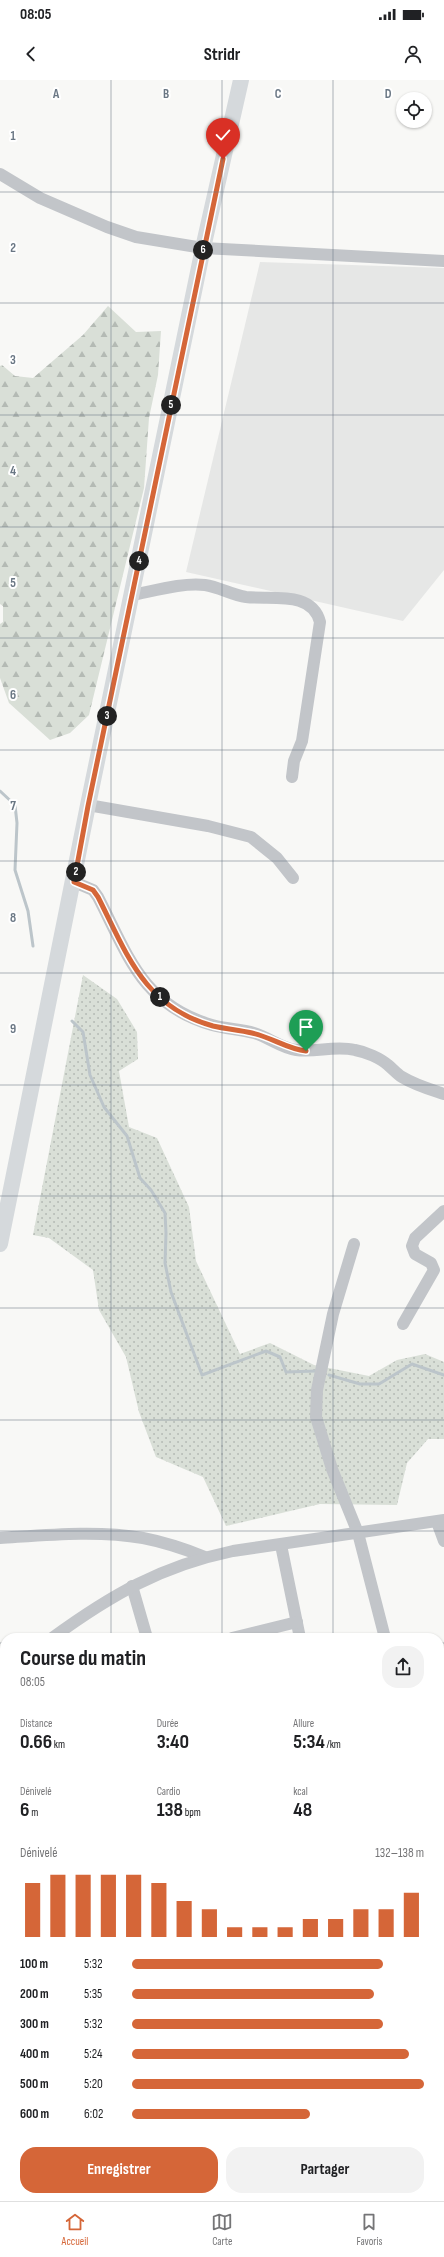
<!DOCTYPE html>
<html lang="fr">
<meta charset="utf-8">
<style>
:root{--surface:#fff;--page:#f2f2f2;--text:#202124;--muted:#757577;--line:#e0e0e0;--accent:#d56638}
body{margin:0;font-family:"Sofia Sans Condensed",sans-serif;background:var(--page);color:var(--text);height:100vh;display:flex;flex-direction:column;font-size:15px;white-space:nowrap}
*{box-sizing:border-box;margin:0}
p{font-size:13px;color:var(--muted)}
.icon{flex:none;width:22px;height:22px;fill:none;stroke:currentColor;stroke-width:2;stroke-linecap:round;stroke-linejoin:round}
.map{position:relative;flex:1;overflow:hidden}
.panel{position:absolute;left:0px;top:1553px;width:444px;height:568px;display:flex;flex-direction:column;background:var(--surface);border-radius:16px 16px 0 0;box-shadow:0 1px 3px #0004}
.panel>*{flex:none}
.tools{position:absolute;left:396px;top:12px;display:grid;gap:8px}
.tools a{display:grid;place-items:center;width:36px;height:36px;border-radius:50%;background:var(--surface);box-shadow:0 1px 3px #0004;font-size:20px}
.pin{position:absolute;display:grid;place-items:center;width:34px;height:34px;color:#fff;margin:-41px -17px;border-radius:50% 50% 50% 0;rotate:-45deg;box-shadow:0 0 4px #0007}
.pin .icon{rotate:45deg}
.km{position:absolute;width:20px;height:20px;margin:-10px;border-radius:50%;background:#222;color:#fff;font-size:11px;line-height:20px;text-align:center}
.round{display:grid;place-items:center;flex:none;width:42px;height:42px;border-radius:16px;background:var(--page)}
.headline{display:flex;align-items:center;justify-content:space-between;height:68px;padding:0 20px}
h1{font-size:22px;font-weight:700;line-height:30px}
.metrics{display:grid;grid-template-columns:repeat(3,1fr);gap:6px;height:68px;padding:4px 20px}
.metrics div{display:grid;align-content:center}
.metrics b{font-size:20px;font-weight:700}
.metrics small{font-size:11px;font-weight:400}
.metrics p{font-size:11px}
.chart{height:112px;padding:8px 20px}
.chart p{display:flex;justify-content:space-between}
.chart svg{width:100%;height:72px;margin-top:4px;stroke:var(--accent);stroke-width:6}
.button{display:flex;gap:8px;margin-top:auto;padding:8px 20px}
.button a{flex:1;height:46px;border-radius:16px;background:var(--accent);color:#fff;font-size:16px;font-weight:700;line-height:46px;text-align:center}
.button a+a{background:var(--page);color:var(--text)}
ul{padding:0 20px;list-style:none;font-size:13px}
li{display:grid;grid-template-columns:64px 48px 1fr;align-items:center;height:30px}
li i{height:10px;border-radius:5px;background:var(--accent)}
.status{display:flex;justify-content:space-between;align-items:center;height:28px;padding:0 20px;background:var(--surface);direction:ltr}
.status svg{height:11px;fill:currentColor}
header{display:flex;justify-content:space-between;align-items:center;height:52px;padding:0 20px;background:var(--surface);font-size:18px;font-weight:700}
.tabs{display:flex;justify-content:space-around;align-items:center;height:56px;border-top:1px solid var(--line);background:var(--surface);font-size:11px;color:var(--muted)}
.tabs a{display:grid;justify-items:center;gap:2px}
.tabs .on{color:var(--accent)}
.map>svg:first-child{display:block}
.built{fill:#e6e7e6}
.grass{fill:url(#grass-dots)}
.forest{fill:url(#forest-firs)}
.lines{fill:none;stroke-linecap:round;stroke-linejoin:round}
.stream{stroke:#bcc5ca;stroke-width:3}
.minor{stroke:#c2c5c9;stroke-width:12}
.major{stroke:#d5d9dc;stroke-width:16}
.route-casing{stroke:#fff;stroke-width:8}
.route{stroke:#d56638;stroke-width:5}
.grid{fill:none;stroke:#6a7784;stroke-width:1;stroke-opacity:0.55}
.grid-label{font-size:13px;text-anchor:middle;font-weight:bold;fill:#6a7784;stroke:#fff;stroke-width:4;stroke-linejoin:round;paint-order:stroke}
</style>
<div class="status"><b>08:05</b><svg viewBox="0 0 49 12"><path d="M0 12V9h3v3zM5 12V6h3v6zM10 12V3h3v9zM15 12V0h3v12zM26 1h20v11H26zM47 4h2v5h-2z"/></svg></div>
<header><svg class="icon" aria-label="back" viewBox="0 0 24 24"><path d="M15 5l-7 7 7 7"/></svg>Stridr<svg class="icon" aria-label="person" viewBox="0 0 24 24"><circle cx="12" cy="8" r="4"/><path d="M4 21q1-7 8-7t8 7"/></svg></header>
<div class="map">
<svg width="444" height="2121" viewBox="0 0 444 2121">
<defs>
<pattern id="grass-dots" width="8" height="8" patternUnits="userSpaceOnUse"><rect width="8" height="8" fill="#d9dfd7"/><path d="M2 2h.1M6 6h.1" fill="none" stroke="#b4bab4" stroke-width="1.8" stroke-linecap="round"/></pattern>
<pattern id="forest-firs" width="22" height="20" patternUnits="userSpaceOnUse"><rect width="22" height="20" fill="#d9dfd7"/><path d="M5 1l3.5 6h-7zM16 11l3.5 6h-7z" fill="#b4bab4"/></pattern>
</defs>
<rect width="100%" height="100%" fill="#f8f8f6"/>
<polygon class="built" points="260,182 444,188 444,490 403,541 186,492"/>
<g class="grass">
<polygon points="83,895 117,919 137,952 138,979 119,991 129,1047 157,1058 189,1127 196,1181 240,1274 270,1263 314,1285 369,1296 397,1280 425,1274 444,1282 444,1359 428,1359 407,1383 397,1425 320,1424 226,1446 203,1397 156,1377 139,1332 126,1277 99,1230 93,1190 49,1158 33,1155"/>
<polygon points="183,2116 347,2116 342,2121 187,2121"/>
</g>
<polygon class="forest" points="108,226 136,252 161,251 158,295 149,338 144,408 89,635 70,653 50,660 9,623 0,598 0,544 3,542 3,526 0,524 0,286 2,285 15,296 33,298 83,255"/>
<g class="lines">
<g class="stream">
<polyline points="0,711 15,725 17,743 15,790 28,831 33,866"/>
<polyline points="72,941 83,952 90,995 104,1027 127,1056 140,1098 151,1110 165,1133 166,1153 165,1183 171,1212 202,1295 266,1271 280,1277 286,1292 316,1291"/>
<polyline points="329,1295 360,1304 379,1304 412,1284 444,1295"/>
</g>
<g class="minor">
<polyline points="0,94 40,118 107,147 136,157 203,168 444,181"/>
<path d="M 132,515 C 153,511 184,502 205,505 C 219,507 232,515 246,517 C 271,520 312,510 320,542 L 302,661 L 294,681 L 292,697"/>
<polyline points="88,725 208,746 251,757 277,778 293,798"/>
<path d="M 74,802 L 93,810 L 98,817 C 128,875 142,925 212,945 C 226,949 240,949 254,953 C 268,957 281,968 296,970 C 316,973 334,965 355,970 C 366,972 380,978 388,985 C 393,989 397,994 402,997 C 415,1005 429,1009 444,1014"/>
<polyline points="354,1164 333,1234 317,1310 316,1337 332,1389 358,1453 385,1558"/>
<polyline points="403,1244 434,1190 431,1183 415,1174 412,1166 415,1158 444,1131"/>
<polyline points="437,1442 444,1461"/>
<path d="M 0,1458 C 47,1455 97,1450 143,1458 C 164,1462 185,1469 205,1477"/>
<polyline points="281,1465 300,1558"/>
<polyline points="132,1506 147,1558"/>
<path d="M 52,1558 C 111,1515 161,1486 233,1471 L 444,1440"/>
<polyline points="232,1558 297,1542"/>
<polyline points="0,1608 5,1602"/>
<polyline points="0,1630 5,1631"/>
<polyline points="439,1667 444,1666"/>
<polyline points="439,1728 439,1738"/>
<polyline points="439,1798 444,1818"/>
<polyline points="439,1925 444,1924"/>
</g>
<polyline class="major" points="0,1164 88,725 203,168 241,0"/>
</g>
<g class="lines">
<g class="route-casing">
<path id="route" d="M 223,79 L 88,726 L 74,802 L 93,810 L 98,817 C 127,874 144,927 213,946 C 226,949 239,950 252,953 C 271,957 287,969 306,971"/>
</g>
<use href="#route" class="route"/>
</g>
<path class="grid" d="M 111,0 L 111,1558M 222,0 L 222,1558M 333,0 L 333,1558M 0,112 L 444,112M 0,223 L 444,223M 0,335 L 444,335M 0,447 L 444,447M 0,558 L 444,558M 0,670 L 444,670M 0,781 L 444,781M 0,893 L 444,893M 0,1005 L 444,1005M 0,1116 L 444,1116M 0,1228 L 444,1228M 0,1340 L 444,1340M 0,1451 L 444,1451M 0,1563 L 5,1563M 439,1563 L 444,1563M 0,1674 L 5,1674M 439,1674 L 444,1674M 0,1786 L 5,1786M 439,1786 L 444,1786M 0,1898 L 5,1898M 439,1898 L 444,1898M 0,2009 L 5,2009M 439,2009 L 444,2009M 111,2116 L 111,2121M 222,2116 L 222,2121M 333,2116 L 333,2121"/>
<g class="grid-label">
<text x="56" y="18">A</text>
<text x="166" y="18">B</text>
<text x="278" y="18">C</text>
<text x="388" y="18">D</text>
<text x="13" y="60">1</text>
<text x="13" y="172">2</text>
<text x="13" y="284">3</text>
<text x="13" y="395">4</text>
<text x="13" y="507">5</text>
<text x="13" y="619">6</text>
<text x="13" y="730">7</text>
<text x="13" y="842">8</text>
<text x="13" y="953">9</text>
</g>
</svg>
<div class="tools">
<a><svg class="icon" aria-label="locate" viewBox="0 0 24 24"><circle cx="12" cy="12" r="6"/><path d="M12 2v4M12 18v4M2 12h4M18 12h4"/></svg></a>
</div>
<div class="pin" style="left:306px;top:971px;background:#1e9e55"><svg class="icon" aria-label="arrive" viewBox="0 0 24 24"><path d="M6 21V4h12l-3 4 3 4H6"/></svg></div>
<div class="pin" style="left:223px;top:79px;background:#d93025"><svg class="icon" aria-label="check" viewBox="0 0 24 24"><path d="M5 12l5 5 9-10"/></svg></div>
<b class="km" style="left:160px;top:917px">1</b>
<b class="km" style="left:76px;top:792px">2</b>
<b class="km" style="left:107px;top:636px">3</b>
<b class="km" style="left:139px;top:481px">4</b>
<b class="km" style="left:171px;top:325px">5</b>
<b class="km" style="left:203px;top:170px">6</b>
<section class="panel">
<div class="headline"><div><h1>Course du matin</h1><p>08:05</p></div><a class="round"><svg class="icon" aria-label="share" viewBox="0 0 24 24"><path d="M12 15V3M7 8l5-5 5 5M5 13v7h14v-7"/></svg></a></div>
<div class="metrics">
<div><p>Distance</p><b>0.66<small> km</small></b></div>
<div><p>Durée</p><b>3:40</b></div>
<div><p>Allure</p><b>5:34<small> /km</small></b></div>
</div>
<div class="metrics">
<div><p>Dénivelé</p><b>6<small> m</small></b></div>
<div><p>Cardio</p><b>138<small> bpm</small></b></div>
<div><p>kcal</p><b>48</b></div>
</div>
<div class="chart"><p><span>Dénivelé</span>132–138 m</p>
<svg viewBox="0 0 160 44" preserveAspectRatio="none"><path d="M5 44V11M15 44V6M25 44V6M35 44V6M45 44V6M55 44V11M65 44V22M75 44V27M85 44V38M95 44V38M105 44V38M115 44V33M125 44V33M135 44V27M145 44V27M155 44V17"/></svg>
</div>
<ul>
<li><b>100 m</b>5:32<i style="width:86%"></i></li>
<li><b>200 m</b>5:35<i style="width:83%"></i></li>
<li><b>300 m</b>5:32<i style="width:86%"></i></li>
<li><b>400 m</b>5:24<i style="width:95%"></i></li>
<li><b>500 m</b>5:20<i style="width:100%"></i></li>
<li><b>600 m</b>6:02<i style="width:61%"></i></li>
</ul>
<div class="button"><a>Enregistrer</a><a>Partager</a></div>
</section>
</div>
<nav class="tabs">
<a class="on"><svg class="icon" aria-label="home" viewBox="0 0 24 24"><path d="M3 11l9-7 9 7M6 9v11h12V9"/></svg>Accueil</a>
<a><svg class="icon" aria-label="map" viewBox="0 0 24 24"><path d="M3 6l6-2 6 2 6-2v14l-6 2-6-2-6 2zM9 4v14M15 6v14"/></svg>Carte</a>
<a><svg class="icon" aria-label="saved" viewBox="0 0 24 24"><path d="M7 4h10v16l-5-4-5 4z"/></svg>Favoris</a>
</nav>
